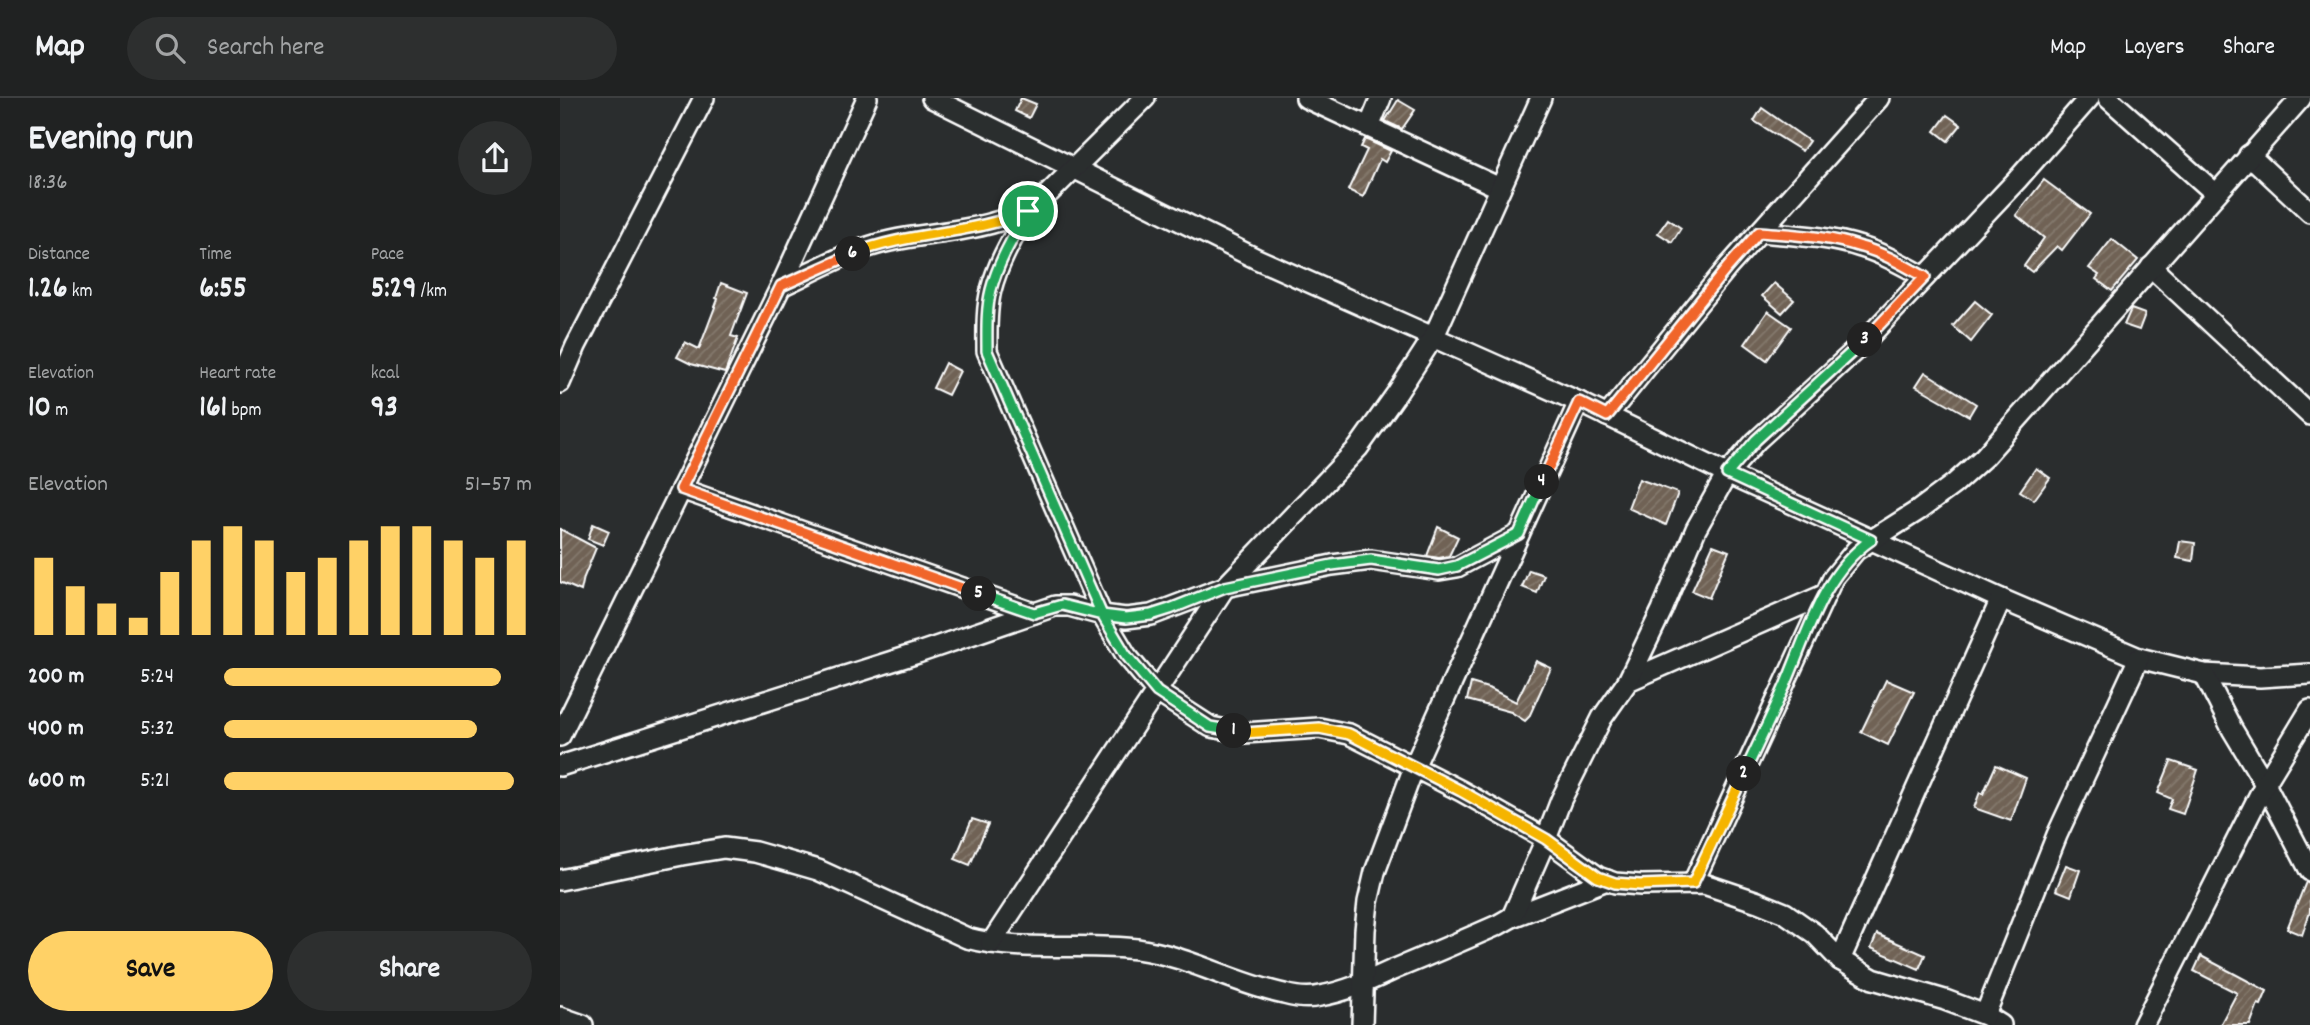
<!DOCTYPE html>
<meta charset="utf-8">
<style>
:root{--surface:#202222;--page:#2d2f2f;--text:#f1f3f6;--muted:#a2a4a5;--line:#3d3f40;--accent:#ffd166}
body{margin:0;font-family:Dekko,sans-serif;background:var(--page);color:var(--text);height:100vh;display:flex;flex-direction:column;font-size:26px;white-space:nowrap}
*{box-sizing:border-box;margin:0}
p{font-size:23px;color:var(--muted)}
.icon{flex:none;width:38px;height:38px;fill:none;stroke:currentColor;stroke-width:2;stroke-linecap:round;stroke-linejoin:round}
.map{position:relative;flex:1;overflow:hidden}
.details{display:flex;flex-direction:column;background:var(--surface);width:560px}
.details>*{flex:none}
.pin{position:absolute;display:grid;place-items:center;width:60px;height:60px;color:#fff;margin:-30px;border:4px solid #fff;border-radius:50%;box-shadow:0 2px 7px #0007}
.km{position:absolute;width:35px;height:35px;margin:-18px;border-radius:50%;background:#222;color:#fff;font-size:19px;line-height:35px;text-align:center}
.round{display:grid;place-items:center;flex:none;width:74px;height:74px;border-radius:37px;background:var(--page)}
.headline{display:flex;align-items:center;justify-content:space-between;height:119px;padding:0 28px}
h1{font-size:38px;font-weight:700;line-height:52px}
.metrics{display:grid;grid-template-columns:repeat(3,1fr);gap:10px;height:119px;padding:7px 28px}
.metrics div{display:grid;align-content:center}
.metrics b{font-size:30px;font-weight:700}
.metrics small{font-size:19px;font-weight:400}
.metrics p{font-size:19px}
.chart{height:196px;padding:14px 28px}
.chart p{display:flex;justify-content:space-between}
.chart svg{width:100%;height:126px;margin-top:7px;stroke:var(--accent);stroke-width:6}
.action{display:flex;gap:14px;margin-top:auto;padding:14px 28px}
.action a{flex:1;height:80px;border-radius:42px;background:var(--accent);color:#111;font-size:28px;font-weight:700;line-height:80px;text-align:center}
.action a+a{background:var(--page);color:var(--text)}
ul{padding:0 28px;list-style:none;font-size:23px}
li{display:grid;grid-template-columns:112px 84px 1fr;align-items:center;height:52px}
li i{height:18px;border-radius:9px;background:var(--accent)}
header{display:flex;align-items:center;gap:42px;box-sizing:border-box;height:98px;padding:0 35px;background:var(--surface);border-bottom:2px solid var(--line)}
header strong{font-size:33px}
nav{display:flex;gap:38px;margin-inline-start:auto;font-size:24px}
.search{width:490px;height:63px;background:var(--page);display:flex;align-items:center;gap:18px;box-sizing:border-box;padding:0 24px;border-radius:38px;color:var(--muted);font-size:26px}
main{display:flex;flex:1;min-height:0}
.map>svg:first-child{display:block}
.building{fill:url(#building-hatch);stroke:#fff;stroke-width:2}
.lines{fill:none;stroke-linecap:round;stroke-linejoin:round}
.street-casing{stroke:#fff;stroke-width:24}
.street{stroke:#2a2d2e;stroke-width:19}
.split-1-casing{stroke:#fff;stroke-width:14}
.split-2-casing{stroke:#fff;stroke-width:14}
.split-3-casing{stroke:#fff;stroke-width:14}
.split-4-casing{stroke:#fff;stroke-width:14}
.split-5-casing{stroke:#fff;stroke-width:14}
.split-6-casing{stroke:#fff;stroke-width:14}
.split-7-casing{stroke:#fff;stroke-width:14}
.split-1{stroke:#22a559;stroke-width:9}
.split-2{stroke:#f5b400;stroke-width:9}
.split-3{stroke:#22a559;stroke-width:9}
.split-4{stroke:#f0652b;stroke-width:9}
.split-5{stroke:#22a559;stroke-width:9}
.split-6{stroke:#f0652b;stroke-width:9}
.split-7{stroke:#f5b400;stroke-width:9}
</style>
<header>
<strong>Map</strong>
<div class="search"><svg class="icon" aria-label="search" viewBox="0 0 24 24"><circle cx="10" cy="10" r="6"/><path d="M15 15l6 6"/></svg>Search here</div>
<nav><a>Map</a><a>Layers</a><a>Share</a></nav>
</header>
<main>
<section class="details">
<div class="headline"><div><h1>Evening run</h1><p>18:36</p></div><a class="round"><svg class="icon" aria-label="share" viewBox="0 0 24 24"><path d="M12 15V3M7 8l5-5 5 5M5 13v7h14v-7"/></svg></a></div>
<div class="metrics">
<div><p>Distance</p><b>1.26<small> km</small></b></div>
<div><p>Time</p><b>6:55</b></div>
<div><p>Pace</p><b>5:29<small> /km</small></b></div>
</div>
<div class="metrics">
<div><p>Elevation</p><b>10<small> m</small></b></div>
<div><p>Heart rate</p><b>161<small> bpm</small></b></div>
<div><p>kcal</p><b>93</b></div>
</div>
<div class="chart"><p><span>Elevation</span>51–57 m</p>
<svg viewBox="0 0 160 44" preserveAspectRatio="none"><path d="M5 44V17M15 44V27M25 44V33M35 44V38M45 44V22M55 44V11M65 44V6M75 44V11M85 44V22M95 44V17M105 44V11M115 44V6M125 44V6M135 44V11M145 44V17M155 44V11"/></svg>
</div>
<ul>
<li><b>200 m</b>5:24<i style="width:90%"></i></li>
<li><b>400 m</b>5:32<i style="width:82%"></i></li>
<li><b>600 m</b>5:21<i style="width:94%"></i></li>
</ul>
<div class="action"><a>Save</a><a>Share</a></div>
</section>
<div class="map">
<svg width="1750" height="927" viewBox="0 0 1750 927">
<defs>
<pattern id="building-hatch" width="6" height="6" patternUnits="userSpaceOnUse" patternTransform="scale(1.75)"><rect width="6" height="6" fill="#6f6255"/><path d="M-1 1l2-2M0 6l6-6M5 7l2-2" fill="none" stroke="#857a6e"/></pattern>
</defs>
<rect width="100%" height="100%" fill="#2a2d2e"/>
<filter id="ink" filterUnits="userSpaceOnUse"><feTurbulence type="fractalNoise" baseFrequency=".0143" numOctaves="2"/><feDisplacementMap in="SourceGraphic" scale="14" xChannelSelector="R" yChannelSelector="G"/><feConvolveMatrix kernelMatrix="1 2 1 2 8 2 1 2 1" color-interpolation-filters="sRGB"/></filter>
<g filter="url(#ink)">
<g class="building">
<polygon points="461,0 476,6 469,20 455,13"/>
<polygon points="838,2 855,12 842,31 825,23"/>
<polygon points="1202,10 1249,43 1242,53 1194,23"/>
<polygon points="1387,17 1401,27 1388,43 1375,33"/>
<polygon points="805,41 831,53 825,64 820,61 803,99 788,92 807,52 801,49"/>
<polygon points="1484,82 1530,116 1502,152 1497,148 1472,174 1464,168 1484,140 1456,117"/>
<polygon points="1108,121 1121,130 1112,144 1098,135"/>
<polygon points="1552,141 1578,162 1552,193 1536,181 1539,177 1529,170"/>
<polygon points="161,185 187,195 171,238 178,240 165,275 131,266 117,259 125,244 139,251 158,201 156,200"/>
<polygon points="1214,185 1234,202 1222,215 1202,198"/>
<polygon points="1415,203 1432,217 1411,244 1393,228"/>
<polygon points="1571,211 1585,216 1579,232 1564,227"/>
<polygon points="1208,213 1231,229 1207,262 1185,246"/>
<polygon points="385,265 400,273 388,297 373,290"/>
<polygon points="1365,274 1416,306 1409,318 1356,288"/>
<polygon points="1476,370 1490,380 1474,402 1460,393"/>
<polygon points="1079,381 1118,395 1106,427 1068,410"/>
<polygon points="33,426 49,433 43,447 28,441"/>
<polygon points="878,429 898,439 889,458 879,460 867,458"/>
<polygon points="0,431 36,450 24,479 21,493 0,484"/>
<polygon points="1620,443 1635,445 1633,463 1617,460"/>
<polygon points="1153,447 1169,453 1149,500 1132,493"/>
<polygon points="969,472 984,477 977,495 962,489"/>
<polygon points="976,563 991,570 969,619 965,623 951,614 907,602 911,585 931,591 956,604"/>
<polygon points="1326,582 1354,594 1328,647 1301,634"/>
<polygon points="1611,663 1638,672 1623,716 1608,711 1612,701 1598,695"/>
<polygon points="1436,667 1466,680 1451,723 1414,710 1420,694 1423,696"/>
<polygon points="412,721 428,726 410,767 395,761"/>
<polygon points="1506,767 1520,772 1511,798 1496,792"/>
<polygon points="1746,784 1750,786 1750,814 1742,837 1727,831"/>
<polygon points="1317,836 1365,857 1359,871 1311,850"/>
<polygon points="1641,858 1707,893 1701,907 1698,906 1690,927 1660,927 1677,895 1634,873"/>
</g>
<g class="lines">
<g class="street-casing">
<g id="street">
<polyline points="372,0 697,161 1019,304 1167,376 1441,501 1579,560 1644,576 1700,579 1750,576"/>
<polyline points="746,0 940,90"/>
<polyline points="1548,0 1655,95"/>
<polyline points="809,29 821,0"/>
<polyline points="1689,57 1750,114"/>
<path d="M 468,113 C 454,138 438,164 431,192 C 426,212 427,233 427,253 L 542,517 L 566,557 L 597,594 L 651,629 L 684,635 L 759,630 L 789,636 L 901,693 L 986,741 L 1038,779 L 1055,785 L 1081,787 L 1144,786 L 1198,804 L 1225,815 L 1255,836 L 1280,862 L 1313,881 L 1385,902 L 1425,917 L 1441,927"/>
<path d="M 1199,134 C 1233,137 1268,138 1301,149 C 1324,156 1345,168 1365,179"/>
<polyline points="1591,169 1750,317"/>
<path d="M 221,188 C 256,172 292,151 330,143 C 382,132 440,134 483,101 L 585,0"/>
<polyline points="0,285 16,248 144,0"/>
<polyline points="1047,318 1167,170 1319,0"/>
<polyline points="121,391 474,515"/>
<polyline points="1644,576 1672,631 1705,686 1750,773"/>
<polyline points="1068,583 1264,497"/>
<polyline points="0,638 221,188 307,0"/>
<polyline points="0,668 358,555 495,508 509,508 542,517 566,520 591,517 665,489 772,467 811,462 879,472 897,469 959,436"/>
<path d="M 0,782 L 122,757 L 164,750 L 195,754 L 258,772 L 407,840 C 462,855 521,844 577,851 C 628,858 673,885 724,896 C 735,899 749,901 760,898 C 786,894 811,882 835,871 C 869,857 904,842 938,827 L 952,819 L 1047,782"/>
<polyline points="1133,785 1273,480 1296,452 1359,412 1394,386 1424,359 1741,0"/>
<polyline points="952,819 986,741 1001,702 1042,620 1068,583 1102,512 1136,431 1167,376 1196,343 1300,248 1457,82 1529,0"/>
<polyline points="431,845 665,489 798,350 837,295 874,238 981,0"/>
<polyline points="1280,862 1441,501"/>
<polyline points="1425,917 1497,737 1579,560"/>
<polyline points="0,919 23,927"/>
<polyline points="802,927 805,832 808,804 815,774 854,669 1019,304"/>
<polyline points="1583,927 1705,686 1750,612"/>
</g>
</g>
<use href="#street" class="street"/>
</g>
</g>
<g class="lines" filter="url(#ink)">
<g class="split-1-casing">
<path id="split-1" d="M 468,113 C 454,138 438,164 431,192 C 426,212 427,233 427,253 L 542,517 L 566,557 L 597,594 L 650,629 L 674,633"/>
</g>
<g class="split-2-casing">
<polyline id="split-2" points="674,633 684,635 759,630 789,636 901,693 986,741 1038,779 1055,785 1080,787 1133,785 1184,676"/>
</g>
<g class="split-3-casing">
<path id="split-3" d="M 1184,676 C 1198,646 1212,617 1225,588 C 1247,537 1263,475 1311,442 L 1167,376 L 1196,342 L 1305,242"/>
</g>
<g class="split-4-casing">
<path id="split-4" d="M 982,384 L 1019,304 L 1047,318 L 1167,170 L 1199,134 C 1234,137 1268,138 1301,149 C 1324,155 1345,168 1365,179 L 1305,242"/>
</g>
<g class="split-5-casing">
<polyline id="split-5" points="419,496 474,515 502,507 542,517 566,520 591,517 610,511 665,489 772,467 811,462 879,472 897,468 959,436 982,384"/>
</g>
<g class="split-6-casing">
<polyline id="split-6" points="293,156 221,188 121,391 419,496"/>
</g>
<g class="split-7-casing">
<path id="split-7" d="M 293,156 C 350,133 412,137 468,113"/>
</g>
<use href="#split-1" class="split-1"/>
<use href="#split-2" class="split-2"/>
<use href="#split-3" class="split-3"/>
<use href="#split-4" class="split-4"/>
<use href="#split-5" class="split-5"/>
<use href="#split-6" class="split-6"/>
<use href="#split-7" class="split-7"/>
</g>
</svg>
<div class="pin" style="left:468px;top:113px;background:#1e9e55"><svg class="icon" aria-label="arrive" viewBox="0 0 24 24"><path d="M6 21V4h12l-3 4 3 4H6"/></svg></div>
<b class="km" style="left:674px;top:633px">1</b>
<b class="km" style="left:1184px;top:676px">2</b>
<b class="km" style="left:1305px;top:242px">3</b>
<b class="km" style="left:982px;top:384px">4</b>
<b class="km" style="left:419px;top:496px">5</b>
<b class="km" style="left:293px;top:156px">6</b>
</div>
</main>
